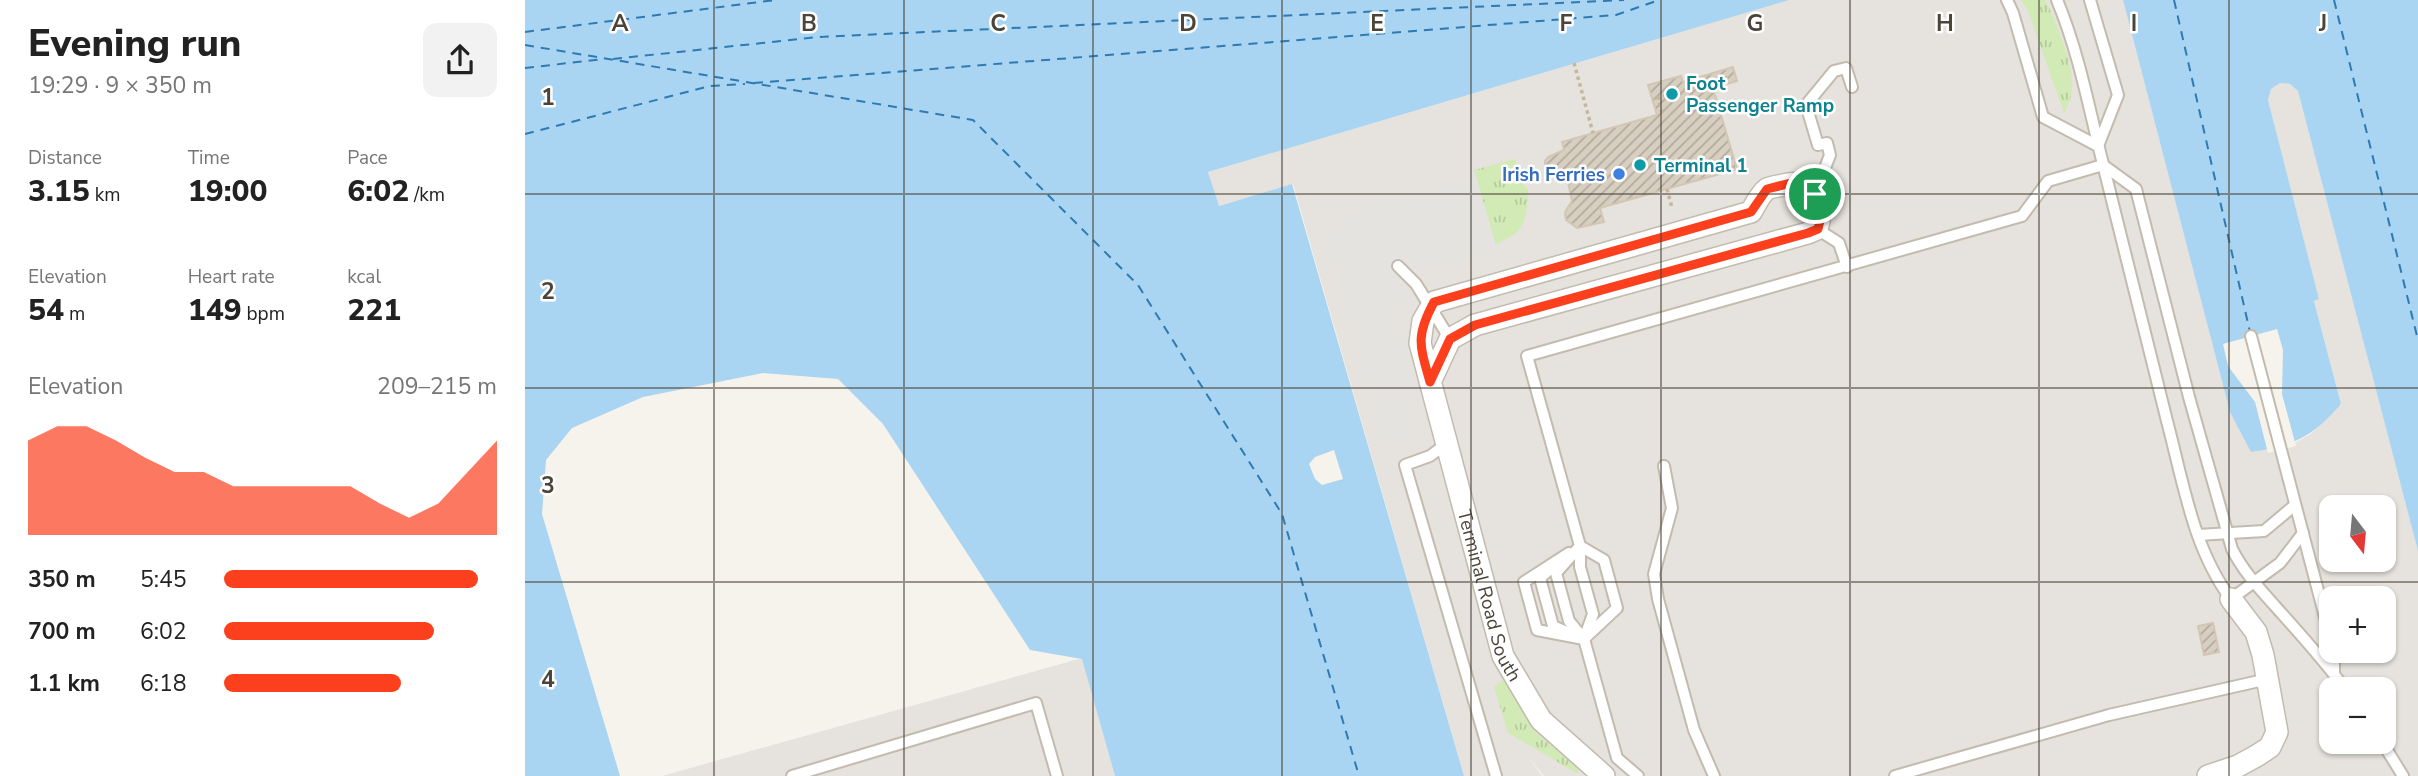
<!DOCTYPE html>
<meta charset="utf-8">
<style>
:root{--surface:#fff;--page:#f2f2f2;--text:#222;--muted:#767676;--accent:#fc3f1d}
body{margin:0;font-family:"Nunito Sans",sans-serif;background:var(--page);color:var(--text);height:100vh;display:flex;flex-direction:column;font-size:26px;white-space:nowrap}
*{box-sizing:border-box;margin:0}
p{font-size:23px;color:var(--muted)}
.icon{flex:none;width:38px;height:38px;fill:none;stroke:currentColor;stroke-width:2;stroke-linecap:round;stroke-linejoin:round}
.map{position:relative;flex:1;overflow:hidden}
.side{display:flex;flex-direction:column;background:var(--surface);width:525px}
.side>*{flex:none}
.needle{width:46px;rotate:164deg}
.tools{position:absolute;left:1794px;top:495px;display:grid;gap:14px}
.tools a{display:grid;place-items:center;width:77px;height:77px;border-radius:14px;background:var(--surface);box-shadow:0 2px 5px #0004;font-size:35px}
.pin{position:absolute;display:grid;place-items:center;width:60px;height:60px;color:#fff;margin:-30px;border:4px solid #fff;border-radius:50%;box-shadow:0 2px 7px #0007}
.round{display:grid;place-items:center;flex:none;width:74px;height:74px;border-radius:14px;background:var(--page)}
.overview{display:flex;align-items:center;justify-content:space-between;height:119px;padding:0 28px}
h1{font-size:38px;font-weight:800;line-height:52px}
.figures{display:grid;grid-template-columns:repeat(3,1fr);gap:10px;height:119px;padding:7px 28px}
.figures div{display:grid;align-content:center}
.figures b{font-size:30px;font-weight:800}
.figures small{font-size:19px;font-weight:400}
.figures p{font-size:19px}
.chart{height:196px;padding:14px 28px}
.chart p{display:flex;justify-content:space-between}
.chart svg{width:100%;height:126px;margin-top:7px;fill:var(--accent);opacity:.7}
ul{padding:0 28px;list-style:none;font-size:23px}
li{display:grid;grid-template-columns:112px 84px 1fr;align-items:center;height:52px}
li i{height:18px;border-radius:9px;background:var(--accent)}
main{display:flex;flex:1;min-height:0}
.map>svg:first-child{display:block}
.industrial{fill:#e6e2dd;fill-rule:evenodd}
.grass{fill:url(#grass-tufts)}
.parking{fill:#e5e3e0}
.water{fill:#a9d4f2}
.pier{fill:#f6f3ec}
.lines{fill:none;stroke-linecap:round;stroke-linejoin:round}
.ferry{stroke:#2e7ab2;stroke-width:2;stroke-dasharray:9 7;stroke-linecap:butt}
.building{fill:url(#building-hatch);stroke:#d3c7b4;stroke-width:2}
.service-casing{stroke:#c2bbae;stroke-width:14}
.minor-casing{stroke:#c2bbae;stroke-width:24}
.path{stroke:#c4b79f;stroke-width:3.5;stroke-dasharray:3.5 3.5;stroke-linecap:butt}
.service{stroke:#fff;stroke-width:10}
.minor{stroke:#fff;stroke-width:21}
.route-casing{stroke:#fff;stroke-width:14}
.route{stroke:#fc3f1d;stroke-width:9}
.grid{fill:none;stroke:#4b4439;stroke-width:2;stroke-opacity:0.55}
.culture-dot{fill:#0f9aa8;stroke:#fff;stroke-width:2.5}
.shop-dot{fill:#3f7fe0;stroke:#fff;stroke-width:2.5}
.labels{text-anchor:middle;stroke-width:5;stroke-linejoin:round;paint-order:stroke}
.culture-label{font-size:19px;font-weight:bold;fill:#0d838f;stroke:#fff;text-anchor:start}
.shop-label{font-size:19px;font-weight:bold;fill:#366cbe;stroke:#fff;text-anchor:end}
.street-label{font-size:19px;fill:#4b4439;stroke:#fff}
.grid-label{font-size:23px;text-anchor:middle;font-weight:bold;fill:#4b4439;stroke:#fff;stroke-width:5;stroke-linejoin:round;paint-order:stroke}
</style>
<main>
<section class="side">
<div class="overview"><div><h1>Evening run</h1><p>19:29 · 9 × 350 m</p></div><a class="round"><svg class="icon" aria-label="share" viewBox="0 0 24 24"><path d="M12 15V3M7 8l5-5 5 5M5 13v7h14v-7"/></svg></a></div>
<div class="figures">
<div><p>Distance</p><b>3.15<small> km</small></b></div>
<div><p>Time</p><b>19:00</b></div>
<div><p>Pace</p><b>6:02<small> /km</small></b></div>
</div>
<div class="figures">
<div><p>Elevation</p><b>54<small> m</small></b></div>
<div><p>Heart rate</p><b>149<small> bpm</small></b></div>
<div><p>kcal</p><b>221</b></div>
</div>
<div class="chart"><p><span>Elevation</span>209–215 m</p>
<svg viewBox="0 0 160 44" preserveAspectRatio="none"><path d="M0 44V11L10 6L20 6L30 11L40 17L50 22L60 22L70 27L80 27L90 27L100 27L110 27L120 33L130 38L140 33L150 22L160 11V44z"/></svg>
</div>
<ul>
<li><b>350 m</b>5:45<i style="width:93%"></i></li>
<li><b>700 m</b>6:02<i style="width:77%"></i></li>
<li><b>1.1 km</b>6:18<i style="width:65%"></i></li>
</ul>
</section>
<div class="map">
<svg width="1893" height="776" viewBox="0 0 1893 776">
<defs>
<pattern id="grass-tufts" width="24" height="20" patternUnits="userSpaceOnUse" patternTransform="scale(1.75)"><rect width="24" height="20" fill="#d2eab5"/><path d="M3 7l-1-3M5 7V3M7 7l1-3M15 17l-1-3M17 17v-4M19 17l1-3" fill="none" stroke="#b6ca9c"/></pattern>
<pattern id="building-hatch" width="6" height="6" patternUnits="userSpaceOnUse" patternTransform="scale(1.75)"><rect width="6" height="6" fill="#d8cfc1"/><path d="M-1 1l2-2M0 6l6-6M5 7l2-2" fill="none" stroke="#b1aa9e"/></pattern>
</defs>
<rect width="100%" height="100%" fill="#f6f3ec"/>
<g class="industrial">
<path d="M 1264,0 L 1598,0 L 1705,412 L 1770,443 L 1787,433 L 1816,404 L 1789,300 L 1794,299 L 1743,100 L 1746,89 L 1755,83 L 1765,84 L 1773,91 L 1893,551 L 1893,776 L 1019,776 L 1003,757 L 1017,776 L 939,776 L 768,184 L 693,206 L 683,172 ZM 1806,508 L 1858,508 L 1858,560 L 1806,560 ZM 1806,598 L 1858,598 L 1858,651 L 1806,651 ZM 1806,690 L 1858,690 L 1858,742 L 1806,742 Z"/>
<polygon points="557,658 590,776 137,776"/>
</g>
<g class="grass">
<path d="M 1496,0 L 1520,0 C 1529,15 1547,63 1547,80 C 1548,92 1545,103 1539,113 L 1503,11 Z"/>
<path d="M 990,159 L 997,182 L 1003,190 C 1002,220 1001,233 970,244 L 949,170 Z"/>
<polygon points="980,679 1011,733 1053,768 1053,774 983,733 969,687"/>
</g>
<polygon class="parking" points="951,177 972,249 913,265 897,274 884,287 878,304 875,320 880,346 896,401 888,405 895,434 856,446 799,235 817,227 815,220 841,207"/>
<g class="water">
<polygon points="0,0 1264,0 683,172 694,206 767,184 939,776 590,776 557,659 505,650 358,424 313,379 238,373 118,397 47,428 21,460 17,514 95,776 0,776"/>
<path d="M 1598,0 L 1893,0 L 1893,551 L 1773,91 L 1765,84 L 1755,83 L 1746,89 L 1743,100 L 1794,299 L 1789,301 L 1816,404 C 1786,438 1770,445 1726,452 L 1705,412 Z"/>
</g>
<g class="pier">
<polygon points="1752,329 1758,350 1757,394 1771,446 1743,453 1730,402 1703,366 1698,344"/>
<polygon points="809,450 818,479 797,485 790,479 784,464 790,457"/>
</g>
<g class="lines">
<g class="ferry">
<polyline points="1649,0 1725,332"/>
<polyline points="1809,0 1893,340"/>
<polyline points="0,32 250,0"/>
<polyline points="0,45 448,120 613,285 757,514 834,776"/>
<polyline points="88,59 293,37 1099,0"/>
<polyline points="0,68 79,59"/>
<polyline points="229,83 1091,15 1134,0"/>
<polyline points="0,134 185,86 220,84"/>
</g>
</g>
<g class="building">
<polygon points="1208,67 1212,81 1188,88 1212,169 1075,208 1079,222 1052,228 1041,220 1040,212 1047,201 1042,177 1027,174 1020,169 1020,161 1023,157 1039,150 1037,142 1132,115 1123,85 1156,76 1158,82"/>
<polygon points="1688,623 1694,652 1679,655 1673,626"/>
</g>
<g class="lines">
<g class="service-casing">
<g id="service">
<polyline points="1482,0 1488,13 1518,117 1573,146"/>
<path d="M 1532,0 C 1552,48 1562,98 1574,148 C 1596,239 1619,330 1642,421 C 1658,481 1668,549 1706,599 L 1755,563 L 1778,533"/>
<polyline points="1565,0 1593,95 1573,146"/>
<path d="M 1578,165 L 1611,189 L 1664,397 L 1707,549 C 1718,571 1734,588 1750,606 C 1774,633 1799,660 1821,690"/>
<polyline points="1290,194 1305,155 1302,143 1293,145 1281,105 1309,71 1321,68 1327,87"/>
<polyline points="1292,229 1314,243 1322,267"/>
<polyline points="873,266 891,284 925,339"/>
<polyline points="1726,336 1806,640"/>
<polyline points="921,444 905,456 880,465 971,776"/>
<polyline points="1139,466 1147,508 1129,574 1133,599 1169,730 1189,776"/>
<polyline points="1673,535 1739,531 1770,505"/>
<polyline points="1055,546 1031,573 1044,621 1059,639 1092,758 1113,776"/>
<polyline points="1055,546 1079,560 1092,608 1061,637"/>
<polyline points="1044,553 999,582 1012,630 1059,639"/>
<polyline points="1023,571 1015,578 1028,626 1042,632"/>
<polyline points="1059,639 1068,614 1055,567 1055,546 1002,356 1497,216 1523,181 1578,165"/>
<polyline points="1809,673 1809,651"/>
<polyline points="1857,742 1878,776"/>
<polyline points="267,776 511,703 532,776"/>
<polyline points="1370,776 1584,715 1743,679"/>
</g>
</g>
<g class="minor-casing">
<g id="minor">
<path id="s1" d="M 905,382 L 925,339 L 950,325 L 1283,233 L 1292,229 C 1301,203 1288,177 1258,185 C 1254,186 1246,187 1242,189 C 1236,193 1230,205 1226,212 L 909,302 L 898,321 L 895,343 L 978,656 L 1016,720 L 1079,776"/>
<polyline points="1683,776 1713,766 1733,755 1745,747 1752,732 1738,655 1731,632 1706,599"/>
</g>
</g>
<g class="path">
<polyline points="1049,63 1068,133"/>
<polyline points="1137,113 1133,98 1203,77"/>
<polyline points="1142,189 1147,208"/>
</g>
<use href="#service" class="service"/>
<use href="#minor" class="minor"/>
</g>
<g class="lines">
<g class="route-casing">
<path id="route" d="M 1270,182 C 1292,189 1300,206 1293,229 L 1283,233 L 950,325 L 925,339 L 905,382 C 895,346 890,337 909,302 L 1226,212 L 1242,189 Z"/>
</g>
<use href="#route" class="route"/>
</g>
<path class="grid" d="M 189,0 L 189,776M 379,0 L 379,776M 568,0 L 568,776M 757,0 L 757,776M 946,0 L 946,776M 1136,0 L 1136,776M 1325,0 L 1325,776M 1514,0 L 1514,776M 1704,0 L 1704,776M 0,194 L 1893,194M 0,388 L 1893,388M 0,582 L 1893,582"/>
<g class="culture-dot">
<circle cx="1147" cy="94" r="7"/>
<circle cx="1115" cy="165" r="7"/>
</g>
<circle class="shop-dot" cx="1094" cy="174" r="7"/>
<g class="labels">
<g class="culture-label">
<text x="1161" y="90">Foot<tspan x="1161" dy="22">Passenger Ramp</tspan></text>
<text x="1129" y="172">Terminal 1</text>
</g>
<g class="shop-label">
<text x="1080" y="181">Irish Ferries</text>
</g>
<g class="street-label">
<text dy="7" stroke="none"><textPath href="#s1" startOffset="1183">Terminal Road South</textPath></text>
</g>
</g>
<g class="grid-label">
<text x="95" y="31">A</text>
<text x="284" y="31">B</text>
<text x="473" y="31">C</text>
<text x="663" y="31">D</text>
<text x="852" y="31">E</text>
<text x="1041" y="31">F</text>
<text x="1230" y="31">G</text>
<text x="1420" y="31">H</text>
<text x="1609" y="31">I</text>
<text x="1798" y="31">J</text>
<text x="23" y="105">1</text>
<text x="23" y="299">2</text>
<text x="23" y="493">3</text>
<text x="23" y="687">4</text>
</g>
</svg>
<div class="tools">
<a><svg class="needle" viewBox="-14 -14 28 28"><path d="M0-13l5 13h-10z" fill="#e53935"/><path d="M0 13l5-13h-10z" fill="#767676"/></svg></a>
<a>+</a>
<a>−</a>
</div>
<div class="pin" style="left:1290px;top:194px;background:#1e9e55"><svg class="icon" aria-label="arrive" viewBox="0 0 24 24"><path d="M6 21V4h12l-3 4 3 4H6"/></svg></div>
</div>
</main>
